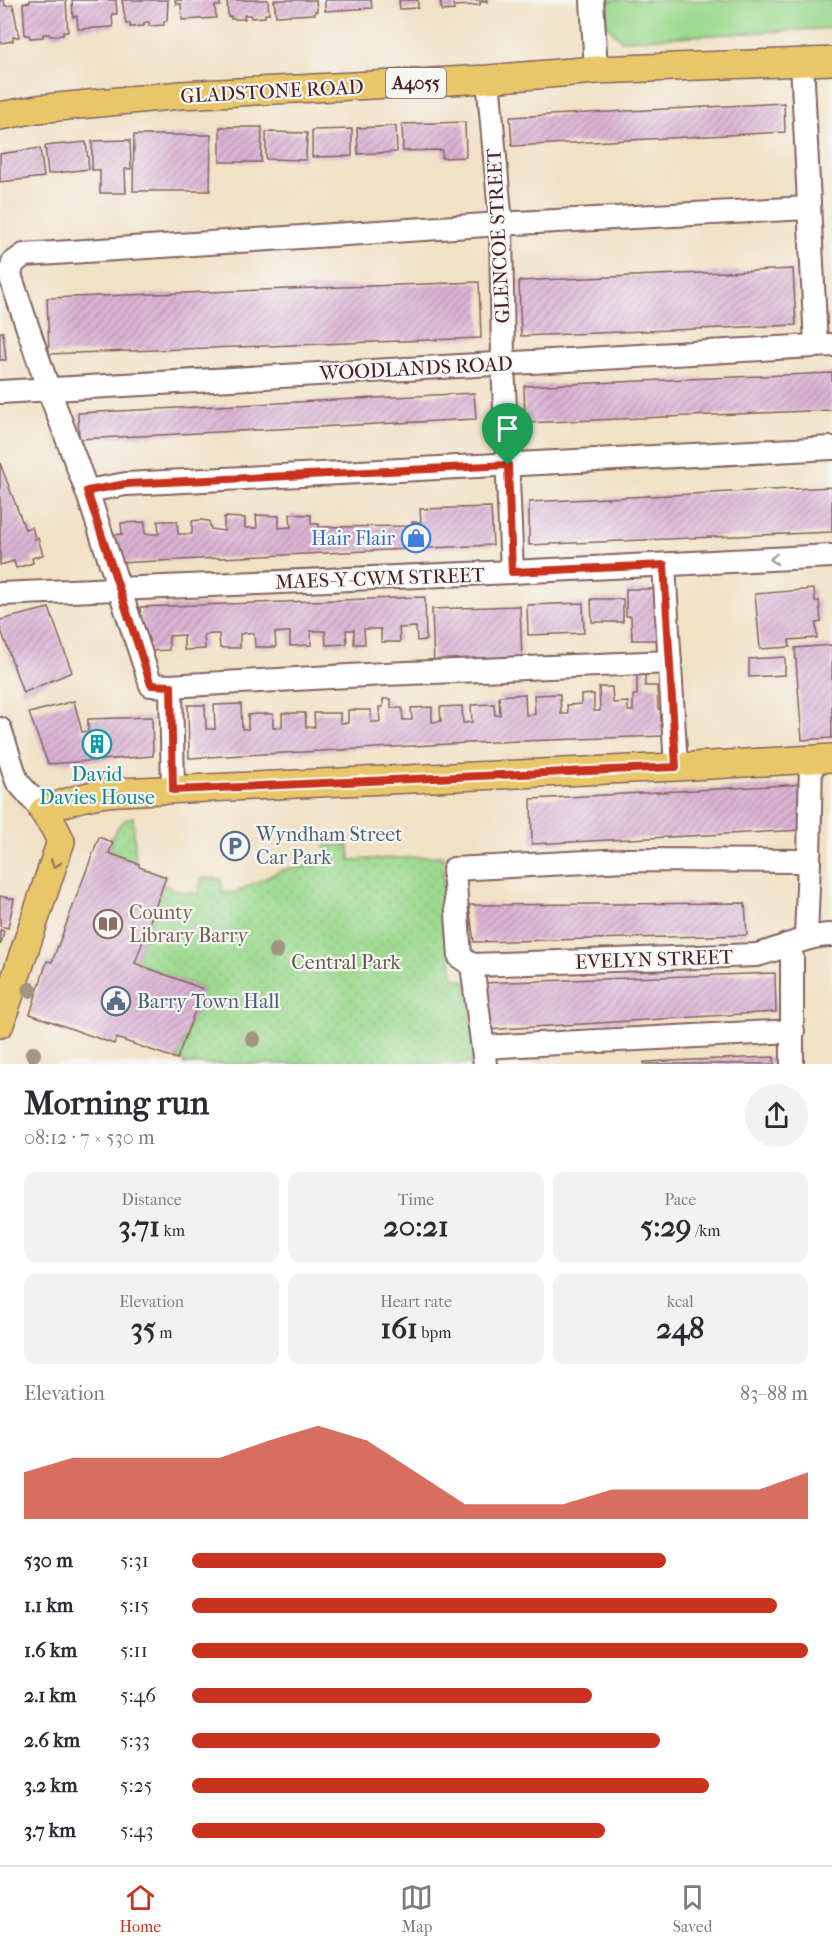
<!DOCTYPE html>
<meta charset="utf-8">
<style>
:root{--surface:#fff;--page:#f2f2f3;--text:#2b2b33;--muted:#7c7c81;--line:#e1e1e2;--accent:#c8321e}
body{margin:0;font-family:"IM FELL French Canon",serif;background:var(--page);color:var(--text);height:100vh;display:flex;flex-direction:column;font-size:22px;white-space:nowrap}
*{box-sizing:border-box;margin:0}
p{font-size:20px;color:var(--muted)}
.icon{flex:none;width:33px;height:33px;fill:none;stroke:currentColor;stroke-width:2;stroke-linecap:round;stroke-linejoin:round}
.map{position:relative;height:1064px;overflow:hidden}
.side{display:flex;flex-direction:column;background:var(--surface);flex:1}
.side>*{flex:none}
.pin{position:absolute;display:grid;place-items:center;width:51px;height:51px;color:#fff;margin:-62px -26px;border-radius:50% 50% 50% 0;rotate:-45deg;box-shadow:0 0 6px #0007}
.pin .icon{rotate:45deg}
.round{display:grid;place-items:center;flex:none;width:63px;height:63px;border-radius:32px;background:var(--page)}
.head{display:flex;align-items:center;justify-content:space-between;height:102px;padding:0 24px}
h1{font-size:33px;font-weight:800;line-height:45px}
.metrics{display:grid;grid-template-columns:repeat(3,1fr);gap:9px;height:102px;padding:6px 24px}
.metrics div{display:grid;align-content:center;border-radius:12px;background:var(--page);text-align:center}
.metrics b{font-size:30px;font-weight:800}
.metrics small{font-size:16px;font-weight:400}
.metrics p{font-size:16px}
.chart{height:168px;padding:12px 24px}
.chart p{display:flex;justify-content:space-between}
.chart svg{width:100%;height:108px;margin-top:6px;fill:var(--accent);opacity:.7}
ul{padding:0 24px;list-style:none;font-size:20px}
li{display:grid;grid-template-columns:96px 72px 1fr;align-items:center;height:45px}
li i{height:15px;border-radius:8px;background:var(--accent)}
.dock{display:flex;justify-content:space-around;align-items:center;height:84px;border-top:2px solid var(--line);background:var(--surface);font-size:16px;color:var(--muted)}
.dock a{display:grid;justify-items:center;gap:3px}
.dock .active{color:var(--accent)}
.map>svg:first-child{display:block}
.grass{fill:#9bd98e;stroke:#727c5c;stroke-width:1.5}
.park{fill:url(#park-dots);stroke:#727c5c;stroke-width:1.5}
.building{fill:url(#building-hatch)}
.lines{fill:none;stroke-linecap:round;stroke-linejoin:round}
.minor-casing{stroke:#846361;stroke-width:26}
.major-casing{stroke:#846361;stroke-width:30}
.minor{stroke:#fff;stroke-width:22}
.major{stroke:#e9c769;stroke-width:27}
.tree{fill:#a29581}
.oneway{stroke:#ae9aa0}
.oneway2{stroke:#9a734a}
.route-casing{stroke:#fff;stroke-width:12}
.route{stroke:#c8321e;stroke-width:8}
.labels{text-anchor:middle;stroke-width:4.5;stroke-linejoin:round;paint-order:stroke}
.shield{fill:#f6f6f2;stroke:#7e6067;stroke-width:1.5}
.shield-label{font-size:18px;font-weight:bold;fill:#4a1f2b}
.street-label{font-size:20px;fill:#4a1f2b;stroke:#f6f6f2}
.shop-label{font-size:20px;fill:#366cbe;stroke:#f6f6f2;text-anchor:end}
.culture-label{font-size:20px;fill:#0d838f;stroke:#f6f6f2}
.service-label{font-size:20px;fill:#4e5e75;stroke:#f6f6f2;text-anchor:start}
.education-label{font-size:20px;fill:#785e54;stroke:#f6f6f2;text-anchor:start}
.park-label{font-size:20px;fill:#625749;stroke:#f6f6f2}
</style>
<div class="map">
<svg width="832" height="1064" viewBox="0 0 832 1064">
<defs>
<pattern id="park-dots" width="8" height="8" patternUnits="userSpaceOnUse" patternTransform="scale(1.5)"><rect width="8" height="8" fill="#9bd98e"/><path d="M2 2h.1M6 6h.1" fill="none" stroke="#87ba7b" stroke-width="1.8" stroke-linecap="round"/></pattern>
<pattern id="building-hatch" width="6" height="6" patternUnits="userSpaceOnUse" patternTransform="scale(1.5)"><rect width="6" height="6" fill="#dbb3d4"/><path d="M-1 1l2-2M0 6l6-6M5 7l2-2" fill="none" stroke="#b491ac"/></pattern>
</defs>
<rect width="100%" height="100%" fill="#f6f6f2"/>
<filter id="ink" filterUnits="userSpaceOnUse"><feTurbulence type="fractalNoise" baseFrequency=".0167" numOctaves="2"/><feDisplacementMap in="SourceGraphic" scale="12" xChannelSelector="R" yChannelSelector="G"/><feConvolveMatrix kernelMatrix="1 2 1 2 8 2 1 2 1" color-interpolation-filters="sRGB"/></filter>
<filter id="wash" filterUnits="userSpaceOnUse"><feTurbulence type="fractalNoise" baseFrequency=".008" numOctaves="4" result="noise"/><feDisplacementMap in="SourceGraphic" scale="24" xChannelSelector="R" yChannelSelector="G"/><feGaussianBlur stdDeviation="1.35" result="paint"/><feColorMatrix in="noise" values="0 0 0 0 0 0 0 0 0 0 0 0 0 0 0 0 0 1.4 0 .05"/><feComposite in="paint" operator="in"/></filter>
<g filter="url(#wash)">
<rect width="100%" height="100%" fill="#f1e1c5"/>
<polygon class="grass" points="604,0 832,0 832,28 621,40 606,24"/>
<g class="park">
<path d="M 133,817 L 136,863 L 109,853 L 113,844 L 110,842 C 115,831 120,820 133,817 Z"/>
<polygon points="349,845 350,860 443,856 443,903 453,976 467,982 477,1064 184,1064 183,1061 177,1059 203,989 135,963 163,885 183,892 198,894 202,878 221,879 223,893 235,893 282,870 327,863 325,846"/>
</g>
<g id="blocks">
<g class="building">
<polygon points="0,0 4,0 5,6 13,5 19,37 13,37 13,41 0,43"/>
<polygon points="30,0 66,0 68,32 63,32 63,35 50,36 49,34 43,34 43,37 30,38 29,35 25,35 23,3 30,2"/>
<polygon points="72,0 116,0 117,14 112,14 113,27 78,29 77,16 73,17"/>
<polygon points="122,0 168,0 167,21 164,21 164,25 149,26 149,22 146,22 144,23 144,26 130,27 130,23 126,24"/>
<polygon points="175,0 220,0 220,6 215,6 216,18 182,20 181,4 176,4"/>
<polygon points="227,0 268,0 269,14 265,14 265,17 251,18 251,15 244,15 245,19 231,19 231,16 228,17"/>
<polygon points="274,0 316,0 317,11 315,11 315,14 276,16"/>
<polygon points="325,0 371,0 372,8 325,11"/>
<polygon points="399,0 418,0 418,8 400,9"/>
<polygon points="440,0 487,0 487,2 480,2 480,5 454,6 453,4 454,10 442,11"/>
<polygon points="784,103 785,132 512,146 510,117"/>
<polygon points="465,122 466,157 442,158 442,150 403,151 402,124"/>
<polygon points="396,126 397,152 358,154 357,128"/>
<polygon points="220,127 262,127 261,162 220,162"/>
<polygon points="352,129 352,156 312,157 312,130"/>
<polygon points="266,132 307,133 306,160 266,159"/>
<polygon points="134,135 211,135 210,191 133,191"/>
<polygon points="130,140 131,169 125,169 126,193 100,193 100,170 92,170 92,141"/>
<polygon points="86,142 89,169 48,174 45,146"/>
<polygon points="40,148 44,177 0,182 0,154"/>
<polygon points="793,269 796,325 521,336 519,281"/>
<polygon points="479,282 481,338 49,354 47,298"/>
<polygon points="0,332 3,332 6,360 0,360"/>
<polygon points="832,373 832,410 525,423 524,386"/>
<polygon points="474,393 476,419 79,439 78,413"/>
<polygon points="0,463 25,529 32,527 35,539 38,538 43,555 32,558 33,563 16,568 14,561 0,565"/>
<polygon points="832,487 832,532 529,545 529,502"/>
<polygon points="491,507 493,545 116,563 106,536 122,534 121,523 145,522 145,534 159,534 158,521 177,521 178,534 192,534 192,521 201,520 209,521 211,529 224,531 224,517 245,518 245,528 257,528 256,515 279,516 279,528 291,527 290,514 311,515 311,524 319,524 319,527 412,526 412,522 421,522 420,509"/>
<polygon points="626,589 662,589 657,616 657,640 632,640 631,616 626,616"/>
<polygon points="814,589 815,601 819,601 821,622 816,623 817,638 789,640 790,647 760,649 755,594"/>
<polygon points="425,597 426,640 417,641 416,627 399,628 400,642 381,642 381,629 364,629 365,644 354,644 354,630 346,630 347,644 326,645 325,631 311,631 311,645 290,646 290,632 283,632 275,633 276,647 255,647 254,633 247,633 240,634 240,648 220,648 219,634 212,634 204,635 205,649 184,650 184,635 169,636 169,650 149,651 148,637 141,637 140,607"/>
<polygon points="591,599 623,599 623,622 592,622"/>
<polygon points="583,603 584,633 528,635 527,605"/>
<polygon points="520,606 522,663 434,666 432,609"/>
<polygon points="49,608 72,672 23,693 0,627 0,620"/>
<polygon points="832,645 832,738 802,740 795,648"/>
<polygon points="785,657 785,675 749,677 749,659"/>
<polygon points="637,667 645,667 645,686 657,686 658,709 661,709 662,736 468,743 189,758 188,705 205,705 206,729 215,729 214,705 241,704 242,729 248,729 248,715 257,714 273,714 273,728 282,727 282,713 305,713 306,727 315,727 314,713 340,713 340,723 348,723 348,710 371,710 371,722 380,722 379,707 383,707 383,699 391,699 391,708 402,708 403,720 412,720 411,708 432,707 432,722 441,721 440,707 462,706 463,723 472,722 471,705 494,704 495,715 500,715 499,696 525,694 526,715 535,714 534,695 560,694 561,714 568,714 567,705 581,704 581,695 594,694 594,711 600,711 599,687 612,687 613,703 628,702 628,711 633,711 633,695 637,695"/>
<polygon points="74,701 82,732 88,731 88,719 152,717 153,756 48,764 29,713"/>
<polygon points="806,784 803,830 532,844 531,799"/>
<polygon points="99,837 113,843 109,853 139,864 139,867 166,877 135,963 203,989 177,1059 116,1038 114,1044 30,1014 47,961 52,962"/>
<polygon points="0,896 14,899 8,928 0,926"/>
<polygon points="745,903 747,935 474,942 469,905"/>
<polygon points="0,930 4,931 1,944 0,944"/>
<polygon points="775,973 776,1012 485,1030 480,983"/>
<polygon points="774,1057 774,1064 644,1064 644,1062"/>
</g>
</g>
</g>
<g filter="url(#ink)">
<use href="#blocks" fill-opacity="0" stroke="#846361" stroke-width="1.5"/>
<g class="lines">
<g class="minor-casing">
<g id="minor">
<polyline points="592,0 596,70"/>
<polyline points="802,62 816,345"/>
<polyline points="488,79 501,224 503,363 512,572"/>
<polyline points="0,392 832,345"/>
<polyline points="87,491 48,388 10,275 13,263 24,255 517,223 809,208"/>
<polyline points="664,565 676,767"/>
<polyline points="0,594 512,572 832,556"/>
<polyline points="670,662 384,674 169,686 151,685 87,491 126,484 832,448"/>
<polyline points="171,686 173,790"/>
<polyline points="0,729 17,781 43,811"/>
<polyline points="809,861 811,759"/>
<polyline points="787,945 792,957 792,1064"/>
<polyline points="472,965 460,957 454,869 625,860 809,861 806,937"/>
<path d="M 472,965 L 756,955 C 783,949 805,935 832,935"/>
<polyline points="472,965 485,1064"/>
<polyline points="483,1047 793,1031"/>
</g>
</g>
<g class="major-casing">
<g id="major">
<polyline points="0,116 37,109 181,95 488,79 596,70 832,61"/>
<path d="M 0,1024 L 61,841 L 54,827 L 43,811 C 71,800 89,794 119,792 L 676,767 L 832,758"/>
</g>
</g>
<use href="#minor" class="minor"/>
<use href="#major" class="major"/>
</g>
<g class="tree">
<circle cx="276" cy="951" r="8"/>
<circle cx="30" cy="990" r="8"/>
<circle cx="253" cy="1039" r="8"/>
<circle cx="33" cy="1054" r="8"/>
</g>
<defs><path id="oneway-chevron" d="M-2-3.5L2.5 0L-2 3.5" fill="none" stroke-width="1.6" stroke-linecap="round" stroke-linejoin="round" transform="scale(1.5)"/></defs>
<use class="oneway" href="#oneway-chevron" transform="translate(774 559) rotate(177)"/>
<use class="oneway2" href="#oneway-chevron" transform="translate(55 864) rotate(109)"/>
</g>
<g class="lines" filter="url(#ink)">
<g class="route-casing">
<polygon id="route" points="508,465 512,572 664,565 676,767 173,790 171,686 151,685 87,491 126,484"/>
</g>
<use href="#route" class="route"/>
</g>
<defs>
<g id="shop-ring" transform="scale(1.5)"><circle r="9.5" fill="#f6f6f2" stroke="#3f7fe0" stroke-width="1.5"/><path d="M-5-2.5h2.3a2.7 3.5 0 0 1 5.4 0H5L5.5 6h-11ZM-1.5-2.5h3a1.5 2.3 0 0 0-3 0Z" fill="#3f7fe0"/></g>
<g id="building-ring" transform="scale(1.5)"><circle r="9.5" fill="#f6f6f2" stroke="#0f9aa8" stroke-width="1.5"/><path d="M-4-6H4V6H1V3H-1V6H-4ZM-2.5-4.3h1.7v1.8h-1.7ZM.8-4.3h1.7v1.8H.8ZM-2.5-1h1.7V.8h-1.7ZM.8-1h1.7V.8H.8Z" fill="#0f9aa8"/></g>
<g id="parking-ring" transform="scale(1.5)"><circle r="9.5" fill="#f6f6f2" stroke="#5c6f8a" stroke-width="1.5"/><path d="M-3.5-5.5H1a3.5 3.5 0 0 1 0 7H-1V5.5H-3.5ZM-1-3.4V-.6H.8a1.4 1.4 0 0 0 0-2.8Z" fill="#5c6f8a"/></g>
<g id="library-ring" transform="scale(1.5)"><circle r="9.5" fill="#f6f6f2" stroke="#8d6e63" stroke-width="1.5"/><path d="M-6-4Q-3-5.5-.7-3.5V5Q-3 3-6 4ZM6-4Q3-5.5 .7-3.5V5Q3 3 6 4Z" fill="#8d6e63"/></g>
<g id="civic-ring" transform="scale(1.5)"><circle r="9.5" fill="#f6f6f2" stroke="#5c6f8a" stroke-width="1.5"/><path d="M-.6-6.5H3V-4.5H.6V-3L4-1V1h2V6H-6V1h2V-1L-.6-3ZM-1.2 2.5V6h2.4V2.5Z" fill="#5c6f8a"/></g>
</defs>
<g fill-rule="evenodd">
<use href="#shop-ring" x="416" y="538"/>
<use href="#building-ring" x="97" y="744"/>
<use href="#parking-ring" x="235" y="846"/>
<use href="#library-ring" x="108" y="924"/>
<use href="#civic-ring" x="116" y="1001"/>
</g>
<g class="labels">
<rect class="shield" x="386" y="68" width="60" height="30" rx="4.5"/>
<g class="shield-label">
<text x="416" y="89">A4055</text>
</g>
<g class="street-label">
<text transform="translate(272 91) rotate(-3)" y="7">GLADSTONE ROAD</text>
<text transform="translate(498 236) rotate(-93)" y="7">GLENCOE STREET</text>
<text transform="translate(416 368) rotate(-3)" y="7">WOODLANDS ROAD</text>
<text transform="translate(380 578) rotate(-2)" y="7">MAES-Y-CWM STREET</text>
<text transform="translate(654 959) rotate(-2)" y="7">EVELYN STREET</text>
</g>
<g class="shop-label">
<text x="395" y="545">Hair Flair</text>
</g>
<g class="culture-label">
<text x="97" y="781">David<tspan x="97" dy="23">Davies House</tspan></text>
</g>
<g class="service-label">
<text x="256" y="841">Wyndham Street<tspan x="256" dy="23">Car Park</tspan></text>
<text x="137" y="1008">Barry Town Hall</text>
</g>
<g class="education-label">
<text x="129" y="919">County<tspan x="129" dy="23">Library Barry</tspan></text>
</g>
<g class="park-label">
<text x="346" y="969">Central Park</text>
</g>
</g>
</svg>
<div class="pin" style="left:508px;top:465px;background:#1e9e55"><svg class="icon" aria-label="arrive" viewBox="0 0 24 24"><path d="M6 21V4h12l-3 4 3 4H6"/></svg></div>
</div>
<section class="side">
<div class="head"><div><h1>Morning run</h1><p>08:12 · 7 × 530 m</p></div><a class="round"><svg class="icon" aria-label="share" viewBox="0 0 24 24"><path d="M12 15V3M7 8l5-5 5 5M5 13v7h14v-7"/></svg></a></div>
<div class="metrics">
<div><p>Distance</p><b>3.71<small> km</small></b></div>
<div><p>Time</p><b>20:21</b></div>
<div><p>Pace</p><b>5:29<small> /km</small></b></div>
</div>
<div class="metrics">
<div><p>Elevation</p><b>35<small> m</small></b></div>
<div><p>Heart rate</p><b>161<small> bpm</small></b></div>
<div><p>kcal</p><b>248</b></div>
</div>
<div class="chart"><p><span>Elevation</span>83–88 m</p>
<svg viewBox="0 0 160 44" preserveAspectRatio="none"><path d="M0 44V25L10 19L20 19L30 19L40 19L50 12L60 6L70 12L80 25L90 38L100 38L110 38L120 32L130 32L140 32L150 32L160 25V44z"/></svg>
</div>
<ul>
<li><b>530 m</b>5:31<i style="width:77%"></i></li>
<li><b>1.1 km</b>5:15<i style="width:95%"></i></li>
<li><b>1.6 km</b>5:11<i style="width:100%"></i></li>
<li><b>2.1 km</b>5:46<i style="width:65%"></i></li>
<li><b>2.6 km</b>5:33<i style="width:76%"></i></li>
<li><b>3.2 km</b>5:25<i style="width:84%"></i></li>
<li><b>3.7 km</b>5:43<i style="width:67%"></i></li>
</ul>
</section>
<nav class="dock">
<a class="active"><svg class="icon" aria-label="home" viewBox="0 0 24 24"><path d="M3 11l9-7 9 7M6 9v11h12V9"/></svg>Home</a>
<a><svg class="icon" aria-label="map" viewBox="0 0 24 24"><path d="M3 6l6-2 6 2 6-2v14l-6 2-6-2-6 2zM9 4v14M15 6v14"/></svg>Map</a>
<a><svg class="icon" aria-label="saved" viewBox="0 0 24 24"><path d="M7 4h10v16l-5-4-5 4z"/></svg>Saved</a>
</nav>
